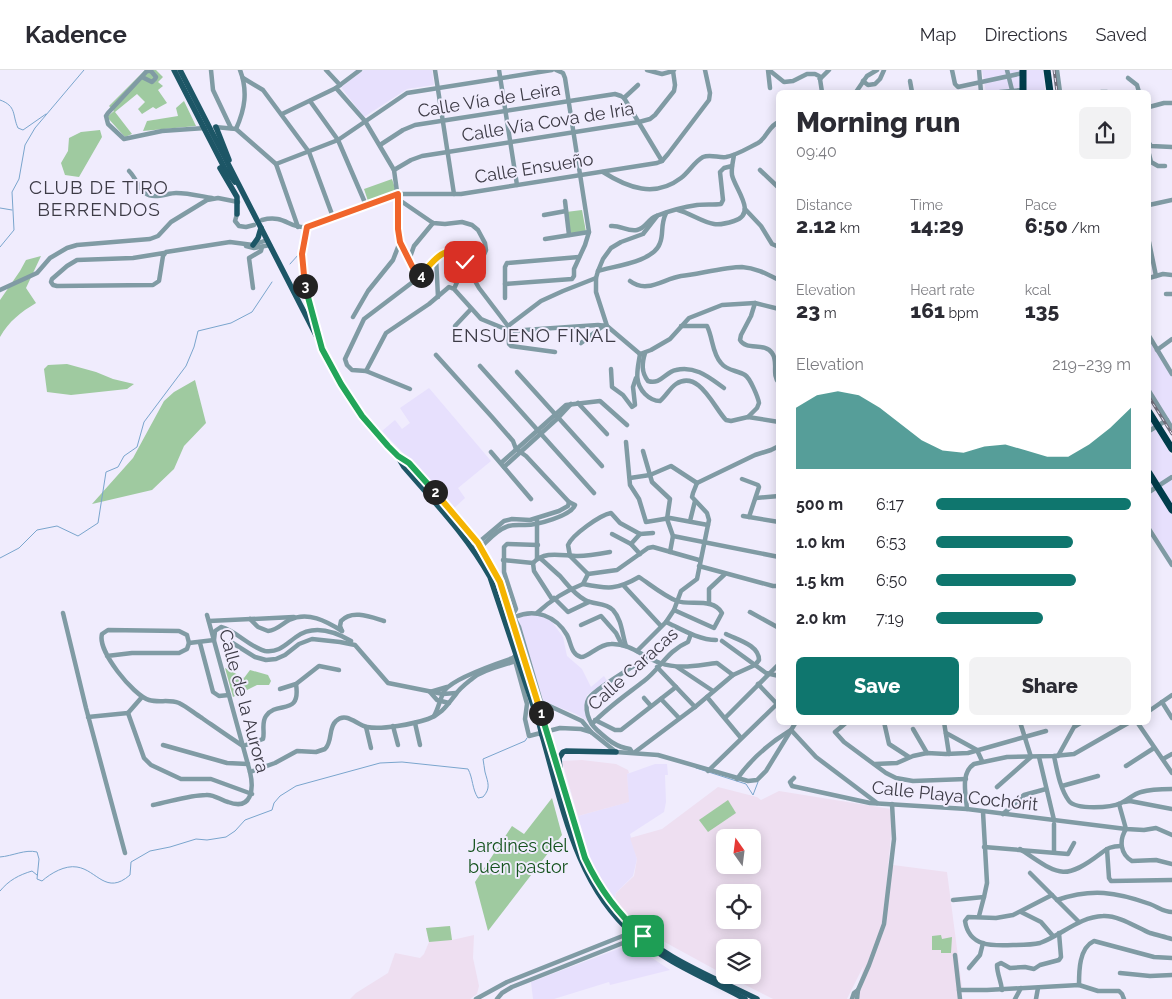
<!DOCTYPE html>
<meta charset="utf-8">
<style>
:root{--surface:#fff;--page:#f2f2f3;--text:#2b2b33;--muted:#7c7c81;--line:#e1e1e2;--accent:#0f766e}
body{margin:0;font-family:Raleway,sans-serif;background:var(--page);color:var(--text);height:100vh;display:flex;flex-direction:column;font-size:19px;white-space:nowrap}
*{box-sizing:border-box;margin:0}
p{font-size:16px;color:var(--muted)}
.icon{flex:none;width:28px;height:28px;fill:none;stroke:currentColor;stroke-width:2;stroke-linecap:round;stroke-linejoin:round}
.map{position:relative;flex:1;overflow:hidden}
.details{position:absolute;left:776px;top:20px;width:375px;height:635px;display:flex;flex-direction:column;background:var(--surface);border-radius:8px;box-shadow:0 2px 12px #0003}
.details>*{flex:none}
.needle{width:32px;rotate:346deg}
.tools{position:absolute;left:716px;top:759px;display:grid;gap:10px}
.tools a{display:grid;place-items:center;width:45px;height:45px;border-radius:8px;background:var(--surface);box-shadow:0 2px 12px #0003;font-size:25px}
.pin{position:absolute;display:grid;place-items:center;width:42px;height:42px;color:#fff;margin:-21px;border-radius:10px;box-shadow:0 2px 8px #0006}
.km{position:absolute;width:25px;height:25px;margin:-12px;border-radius:50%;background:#222;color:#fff;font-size:14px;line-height:25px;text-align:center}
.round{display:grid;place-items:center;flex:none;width:52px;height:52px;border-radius:8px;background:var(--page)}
.head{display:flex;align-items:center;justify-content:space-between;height:85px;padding:0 20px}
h1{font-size:28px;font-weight:800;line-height:38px}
.stats{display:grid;grid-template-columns:repeat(3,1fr);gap:8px;height:85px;padding:5px 20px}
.stats div{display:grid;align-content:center}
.stats b{font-size:21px;font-weight:800}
.stats small{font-size:14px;font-weight:400}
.stats p{font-size:14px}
.chart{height:140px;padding:10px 20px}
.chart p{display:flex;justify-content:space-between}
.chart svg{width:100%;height:90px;margin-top:5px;fill:var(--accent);opacity:.7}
.action{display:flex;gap:10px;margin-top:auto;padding:10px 20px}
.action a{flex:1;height:58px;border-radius:8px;background:var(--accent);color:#fff;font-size:20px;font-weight:800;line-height:58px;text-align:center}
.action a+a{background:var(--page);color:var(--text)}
ul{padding:0 20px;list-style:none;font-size:16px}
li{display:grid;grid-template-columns:80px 60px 1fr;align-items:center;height:38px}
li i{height:12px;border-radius:6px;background:var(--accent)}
header{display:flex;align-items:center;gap:30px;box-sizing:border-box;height:70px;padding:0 25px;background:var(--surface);border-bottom:1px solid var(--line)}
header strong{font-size:24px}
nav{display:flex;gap:28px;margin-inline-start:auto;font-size:18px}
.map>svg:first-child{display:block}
.built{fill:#e7e0fd}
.industrial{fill:#eedff1;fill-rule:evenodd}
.green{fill:#9fcaa0}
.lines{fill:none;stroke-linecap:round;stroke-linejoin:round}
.stream{stroke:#7aa5cd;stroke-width:1}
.minor{stroke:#809ba4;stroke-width:4.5}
.major{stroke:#1d5666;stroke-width:5.5}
.highway{stroke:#013d4b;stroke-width:7}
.rail-casing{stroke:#706e7a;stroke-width:3}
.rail{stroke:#f0ecfd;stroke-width:1;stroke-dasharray:4;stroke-linecap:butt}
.major-bridge{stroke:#1d5666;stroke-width:5.5}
.split-1-casing{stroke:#fff;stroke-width:10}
.split-2-casing{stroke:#fff;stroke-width:10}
.split-3-casing{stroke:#fff;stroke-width:10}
.split-4-casing{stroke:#fff;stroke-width:10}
.split-5-casing{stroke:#fff;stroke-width:10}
.split-1{stroke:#22a559;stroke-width:6}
.split-2{stroke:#f5b400;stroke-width:6}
.split-3{stroke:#22a559;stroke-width:6}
.split-4{stroke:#f0652b;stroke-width:6}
.split-5{stroke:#f5b400;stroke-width:6}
.labels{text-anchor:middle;stroke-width:4;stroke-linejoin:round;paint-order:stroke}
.street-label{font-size:18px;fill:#3d3b46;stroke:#f0ecfd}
.park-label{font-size:18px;fill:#14521d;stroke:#f0ecfd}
.neighbourhood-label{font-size:19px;letter-spacing:1px;fill:#3d3b46;stroke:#f0ecfd}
</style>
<header>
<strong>Kadence</strong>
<nav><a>Map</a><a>Directions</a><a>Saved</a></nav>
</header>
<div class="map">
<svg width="1172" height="929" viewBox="0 0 1172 929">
<rect width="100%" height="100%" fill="#f0ecfd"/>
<g class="built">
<polygon points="364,0 432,0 434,15 407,19 364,47 341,17"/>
<polygon points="982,0 1043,0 1045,22 986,22"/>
<polygon points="1149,270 1172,307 1172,355 1149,318"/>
<polygon points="429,318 491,391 458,418 465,428 453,439 408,388 382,361 395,350 402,359 410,353 400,338"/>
<polygon points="1149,349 1172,386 1172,491 1149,454"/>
<polygon points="530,544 549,548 552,552 563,567 567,586 582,599 591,617 604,606 607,611 587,625 584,639 589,652 576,644 543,631 519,551 519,548"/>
<polygon points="655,694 667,694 668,705 665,705 666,732 664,742 630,764 637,789 633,806 616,823 615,829 608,821 591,792 578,746 628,732 627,704"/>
<polygon points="631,874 670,900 610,915 609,912 554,929 533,929 531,912"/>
</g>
<g class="industrial">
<polygon points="582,690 616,694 628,700 629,703 627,704 629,732 578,746 562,691"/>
<path d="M 718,717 L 757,727 L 761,730 L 779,721 L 891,739 L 891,766 L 886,819 L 893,795 L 947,802 L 962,917 L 961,929 L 855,929 L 864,895 L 847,929 L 773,929 L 726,905 L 752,905 L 752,878 L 725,878 L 725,905 L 650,864 L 633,850 L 615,829 L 616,823 L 634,806 L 637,789 L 630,768 L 662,759 ZM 725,768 L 752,768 L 752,795 L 725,795 ZM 725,822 L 752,822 L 752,850 L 725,850 Z"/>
<polygon points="450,856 452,870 474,865 473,888 479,916 477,924 470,929 350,929 356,923 388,903 395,883 420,888 424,884 429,872 426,858"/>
</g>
<g class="green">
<polygon points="145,0 156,0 163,7 158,12 163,16 158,20 167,33 156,39 153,37 142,44 138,39 145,32 137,24 115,42 132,64 125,67 107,47 114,41 109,36"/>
<polygon points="184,31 196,56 143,61 147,51 178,46 176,38"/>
<polygon points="100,60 102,67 79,107 65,105 61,93 68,81 69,68 81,62"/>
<polygon points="392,109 397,124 369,134 364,119"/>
<polygon points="582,140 586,162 569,165 566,142"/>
<path d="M 41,186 L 26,218 L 36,233 C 21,242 9,251 0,267 L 0,230 L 20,201 L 26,190 Z"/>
<polygon points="67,294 96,302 113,309 134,314 127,319 71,325 47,322 44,299 48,295"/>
<polygon points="195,310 206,353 184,376 174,399 152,420 92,434 133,388 164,331 174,322"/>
<polygon points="225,598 244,608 250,600 268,605 271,611 269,615 257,615 233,627"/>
<polygon points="552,728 562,765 488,861 475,812 512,756 524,764"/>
<polygon points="728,730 736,743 708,762 699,750"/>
<polygon points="450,856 452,870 429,872 426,858"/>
<polygon points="941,865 942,869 952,867 951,883 941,883 941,880 932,880 932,866"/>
</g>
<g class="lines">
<g class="stream">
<path d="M 0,30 C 17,36 12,45 18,58 L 23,60 L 46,44"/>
<polyline points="0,138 12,140"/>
<polyline points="0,177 14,160 12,122 19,109 25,75 35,58 84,0"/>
<polyline points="290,194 299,184"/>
<polyline points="0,488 19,478 37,460 57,456 78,466 98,453 106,402 118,397 124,386 137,377 144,352 186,296 194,277 198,261 231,253 252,242 272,212"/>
<polyline points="696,698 746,714 753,725 758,712"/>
<path d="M 0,787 C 13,786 25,779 37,782 L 39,789 L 37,809 L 42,811 C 51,803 65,795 77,797 C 97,800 106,826 130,805 L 131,792 L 150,781 L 170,777 L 196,769 L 207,770 L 226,767 L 235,761 L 245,750 L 272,740 L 274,733 L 280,726 L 296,716 L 380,693 L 402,692 L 468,699 C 473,708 472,719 478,728 L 483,727 C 491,718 488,713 485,702 C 484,698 484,693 483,689 L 525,671 L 527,668"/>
<path d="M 0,821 C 9,810 19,805 32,801 L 37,805"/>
</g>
<g class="minor">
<polyline points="211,0 213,20 231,58"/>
<polyline points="326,0 340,15"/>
<polyline points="435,0 454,124"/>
<polyline points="499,0 517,115"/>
<polyline points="647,0 662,4 673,1"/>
<polyline points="768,0 770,18"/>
<polyline points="769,0 784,12 793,11 807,4 815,4 819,6 820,9"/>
<polyline points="952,0 955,14 958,17 1023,3"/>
<polyline points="979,0 981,22"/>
<polyline points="1007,0 1012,20"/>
<polyline points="1057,0 1060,22"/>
<polyline points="142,7 152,12 155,9 156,7 151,1 147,1 108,43 106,46 108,54 124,69 162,61 205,58"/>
<polyline points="243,8 263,20 309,82 333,147"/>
<polyline points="1128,8 1137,15 1139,22"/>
<polyline points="820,9 822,22"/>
<polyline points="820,9 829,0"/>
<polyline points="863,11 868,15 875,14 880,9 884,0"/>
<polyline points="910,11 912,22"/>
<polyline points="336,18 365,51 394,100 398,129 398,159 400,172 393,190 368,221 353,247"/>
<polyline points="856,22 867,6 877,0"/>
<polyline points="1000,22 1023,20"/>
<polyline points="1101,22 1107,22"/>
<polyline points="624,28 638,15"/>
<polyline points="310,31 338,70 366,135"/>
<polyline points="1149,37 1164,33 1172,33"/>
<polyline points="282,44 336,18 360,0"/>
<polyline points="215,57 236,59 276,94 298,157"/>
<path d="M 236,59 C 245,39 248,21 240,0"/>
<polyline points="1149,73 1151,76 1172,77"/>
<polyline points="380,75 403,60 415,55 615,24 621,26 624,28 662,91"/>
<polyline points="1149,84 1151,92 1158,96 1165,96"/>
<polyline points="276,94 338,70 407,23 552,0"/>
<polyline points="394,100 411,90 422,86 639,52 650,49 655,45 674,21 675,15 673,1 674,0"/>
<polyline points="760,100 779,118"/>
<path d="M 129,101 C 136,108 138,117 145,123 C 154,130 167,123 176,123 C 188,123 200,126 212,128"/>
<path d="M 603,102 C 628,118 655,128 681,108 C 689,102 695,91 703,87 C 710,84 719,88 726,87 C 737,85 748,78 758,73 C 767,68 769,55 779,52"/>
<polyline points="398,129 433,153 445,154 462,152 472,155 478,160 485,173 486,180 475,205 475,211 479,218 508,256 509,274 511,276 555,282"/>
<polyline points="565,131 569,165"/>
<polyline points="1149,135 1172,130"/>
<polyline points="745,139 761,156 772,174 779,177"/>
<path d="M 678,140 C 690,143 702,152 714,154 C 720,155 728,153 734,151 C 758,144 735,119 732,105 C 731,98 733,92 734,85"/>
<polyline points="237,144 235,151 239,156 246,157 254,155"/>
<polyline points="544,145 566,141"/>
<path d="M 262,150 C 285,144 289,159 307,157 L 398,124 L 461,124 L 657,93 L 662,91 L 668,84 L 709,30 L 710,23 L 705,0"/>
<path d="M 611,156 C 620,155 628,162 637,160 C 646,158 648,149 656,146 C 669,141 683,137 697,135 C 705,134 713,135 721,134 L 723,130 L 720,102 L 724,98 L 732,96"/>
<polyline points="545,169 589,162"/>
<polyline points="400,172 418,208"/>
<polyline points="1149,172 1156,206"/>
<polyline points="246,176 254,178 270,175"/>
<polyline points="164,183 133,188 77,190 67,196 52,209 51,212 53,215 57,216 153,215 159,211 163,186 166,182 230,172 253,175 267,170"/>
<polyline points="436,187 438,227"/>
<polyline points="409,190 414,176 433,153"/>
<polyline points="598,201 603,189 611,178 621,172 643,164 657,146"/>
<polyline points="596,208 596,222 607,256 640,284"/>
<polyline points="1149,208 1163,204 1172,205"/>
<path d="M 630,211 C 647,224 663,209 681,206 C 698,204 726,197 742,197 C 756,198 767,204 779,210"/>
<polyline points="505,214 572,209 574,206 574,199 585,175 589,162 565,8 563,3 556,0"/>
<polyline points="253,218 249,188 261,181 262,177"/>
<polyline points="454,219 464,196 465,189 463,184 454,181 440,185 418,208 364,249 345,289 347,295 352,300 366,301 386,263 429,234 449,217 454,219 481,249 510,261 598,255 607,256"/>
<polyline points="0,220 37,203 50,188 67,178 77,175 150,169 158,166 171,152 207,130 218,128 238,132"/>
<polyline points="1166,224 1172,224"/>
<polyline points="505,228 505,197 507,193 579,187"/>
<path d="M 755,233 L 751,246 L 741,265 L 740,270 C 746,281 765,272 772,283 C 779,292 771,304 779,313"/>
<polyline points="455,256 471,239"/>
<path d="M 508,256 L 541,231 L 563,221 L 596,208 L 598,201 C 614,196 654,192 660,173 C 664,163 660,156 666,143"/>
<path d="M 681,256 L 707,256 C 713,268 712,283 721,293 C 727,301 737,300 745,305 C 750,308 758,327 759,333 L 757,338 L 748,347"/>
<polyline points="1149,266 1172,304"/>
<polyline points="581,273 603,256"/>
<polyline points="1157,280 1172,269"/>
<path d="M 645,283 C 642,293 641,302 648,311 C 661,315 665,302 676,300 C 695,295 710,308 724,318"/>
<path d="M 640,284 C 638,298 633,312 645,324 C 649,328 653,331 660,331 C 666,326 670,318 676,314 C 699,299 714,338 726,350 L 731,351 L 748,347 L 779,352"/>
<polyline points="640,284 651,280 670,269 689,248 722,235 755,233 779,239"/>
<path d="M 436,285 L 492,347 L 513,371 L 516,379 L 526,386 L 569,432 L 575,435 C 571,446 537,455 525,455 C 519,455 512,454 506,457 C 494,461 485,475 475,482"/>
<polyline points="480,296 594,423"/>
<polyline points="611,299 612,317 623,325 632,337 635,335 633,317 636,308"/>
<polyline points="366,301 410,319"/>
<polyline points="517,302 602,396"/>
<polyline points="1149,321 1172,358"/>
<polyline points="578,333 607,364"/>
<polyline points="1149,361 1167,350"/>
<polyline points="626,372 630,415 639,429 646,452 670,448 708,455"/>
<polyline points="643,381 652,412 670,429 667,449 673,466 670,482"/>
<polyline points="491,382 531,429"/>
<polyline points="501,393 566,335 600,331 627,355"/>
<polyline points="504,397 558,348 571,334"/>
<polyline points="630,408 650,405 671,396 697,413"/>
<polyline points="742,409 758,415 759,417 749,447"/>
<polyline points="697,413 755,385 771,380 779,376"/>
<polyline points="1149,422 1172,407"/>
<polyline points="756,428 779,426"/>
<polyline points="743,446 779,452"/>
<polyline points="537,450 537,489"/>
<polyline points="690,451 695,431"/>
<polyline points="1149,459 1172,495"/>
<polyline points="612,464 631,474 640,484"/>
<polyline points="673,466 779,487"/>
<polyline points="631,474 640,464"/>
<polyline points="472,478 504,451 512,449 530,450 559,441 568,436 569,432"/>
<path d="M 540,488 C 547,494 553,500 560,506 C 568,515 573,523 585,530 C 594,535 605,532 613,540 C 622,550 622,564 626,576"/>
<polyline points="503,490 533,493"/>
<path d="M 533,493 C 545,480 562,486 578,486 C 588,486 599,484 610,482"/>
<polyline points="533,493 534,501 552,529"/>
<polyline points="699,496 773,516 779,516"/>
<path d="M 588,504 L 570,486 L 568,475 C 572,465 600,445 611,443 L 620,453 L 640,464 L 653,463"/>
<polyline points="588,504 617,500 648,478 653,477 699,490"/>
<path d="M 583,514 C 608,519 617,520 639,507 C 651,515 664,526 677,531 C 690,536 713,527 722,543 L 714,558 L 674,540"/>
<polyline points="624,516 661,556"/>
<polyline points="554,528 568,542 589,532"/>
<polyline points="709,534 709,519 725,504"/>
<polyline points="750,542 779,558"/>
<polyline points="63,543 86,638 125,783"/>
<path d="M 537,543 C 551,530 565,521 583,514 L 588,504"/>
<polyline points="513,544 516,539 504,502 504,477 507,474 538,475"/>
<polyline points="513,545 519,557 541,632 582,651 591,662"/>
<path d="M 515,547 C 535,538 556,546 567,565 C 571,572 571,585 581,587 C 588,588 598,574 611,574 C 630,573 643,587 660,593 C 680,600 698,595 717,593 L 733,605"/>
<path d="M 250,549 L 258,557 L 268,561 C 277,560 282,554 289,550 C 308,541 326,551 342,561"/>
<polyline points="209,551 294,547"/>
<path d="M 666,552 C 681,559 699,570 716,570"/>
<polyline points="581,555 601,546 616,563 622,575"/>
<path d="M 342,561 L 340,556 L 341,551 C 352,539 371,547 384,551"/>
<polyline points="722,571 766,603 779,606"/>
<polyline points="231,572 255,587 266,590 276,589 285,585 299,574 312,569 340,572 355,575 388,613 443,624 456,623"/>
<path d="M 189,573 L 214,570 L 215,561 L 221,557 C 237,561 249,577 265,581 C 279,583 286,574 296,567 C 314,554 334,561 351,571"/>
<polyline points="200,573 213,622 219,626 229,625"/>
<polyline points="637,581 666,552 674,540 681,521 697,509 709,450 707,443 692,427 693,423 697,413"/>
<path d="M 107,586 L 132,583 L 179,583 L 187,579 L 189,573 L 187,565 L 179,561 L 108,560 L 102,564 C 97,581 133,625 149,630 C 159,633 169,629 179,633 C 187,637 194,643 202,648 C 215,657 229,667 243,676 L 263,669 C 265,662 261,653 266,646 C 277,630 301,647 296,614"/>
<polyline points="514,587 527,634 525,649 529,666 560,658 581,659 591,662 616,682 658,685 748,711 757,710 766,701 796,652"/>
<polyline points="657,597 695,637"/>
<polyline points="677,597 713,621"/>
<polyline points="758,614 778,635"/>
<polyline points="447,617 430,622 437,630 449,633"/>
<polyline points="280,619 296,614 319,596 339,600"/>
<polyline points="707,627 741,668"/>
<polyline points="644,628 651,636"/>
<polyline points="661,629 679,648"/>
<polyline points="1162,632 1172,648"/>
<polyline points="1149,641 1172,625"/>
<polyline points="128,643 144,688 151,695 181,709 211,709 252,724"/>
<polyline points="128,643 142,627"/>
<path d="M 434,646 C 439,638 440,627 445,620 C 454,608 501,592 516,587"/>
<polyline points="88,647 128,643"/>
<polyline points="725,648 779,594"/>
<polyline points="595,650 615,660 621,660 676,617"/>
<polyline points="847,652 835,662 844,672 886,703 896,708 913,711 966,709"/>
<polyline points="884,652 889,674 909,687"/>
<polyline points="944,652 949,684"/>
<polyline points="1137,652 1172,703"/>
<polyline points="415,653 420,675"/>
<path d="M 592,654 C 608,637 626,625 644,611 C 661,598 667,581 688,572 L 691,564"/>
<polyline points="393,656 398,675"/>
<polyline points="366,657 371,678"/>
<polyline points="913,659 927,683"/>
<polyline points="946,663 977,680 982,691"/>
<polyline points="163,675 227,693 248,694"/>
<path d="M 632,682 L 630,679 C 616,677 608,670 597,660 C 589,653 583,638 589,628 C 597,617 635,596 648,587"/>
<path d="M 635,682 L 695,637 L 733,605 L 755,595 L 759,590 C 759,575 738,570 726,564"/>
<path d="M 1054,686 C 1057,700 1060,719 1069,731 C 1076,740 1111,738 1121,733 C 1128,730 1133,724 1141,722 C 1151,719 1162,719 1172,719"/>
<polyline points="1058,686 1074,657 1082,652"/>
<polyline points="1039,687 1054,750"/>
<polyline points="1163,689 1172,684"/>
<polyline points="875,694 897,693 913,686 927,683 946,684 968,683 1046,661"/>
<polyline points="1126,696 1154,678"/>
<polyline points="708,701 777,634"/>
<path d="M 250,702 L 275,693 L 297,681 L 316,682 L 325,679 C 333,671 328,658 336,651 C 346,641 357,655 367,657 C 382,660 413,654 428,649 C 442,644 447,635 456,624 C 460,618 467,613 473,608 C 484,599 502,596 516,591"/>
<polyline points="794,708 790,712 792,716 870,733 967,739 1126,759 1144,760 1156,758 1172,765"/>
<path d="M 737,709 C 751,689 771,672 791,660 L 816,687 L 877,733"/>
<polyline points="1062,716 1098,706"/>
<polyline points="997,717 1031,687 1020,652"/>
<polyline points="1124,732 1130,731 1172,739"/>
<polyline points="1119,734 1126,759"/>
<path d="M 153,735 C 169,732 190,725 206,725 C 214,724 220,730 228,732 C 252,741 254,719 250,702 L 207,545"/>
<path d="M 967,739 C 966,725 960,703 974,694 L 1007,687 L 1054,686 L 1074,684 L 1130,652"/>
<polyline points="1003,744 1024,725 1046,719"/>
<polyline points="1054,754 1054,782"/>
<path d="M 1126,759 C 1119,770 1120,784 1132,791 L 1156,790 L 1172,794"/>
<polyline points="984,777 1068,784 1074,773"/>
<path d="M 1020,779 C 1057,803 1062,813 1100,784 C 1107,778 1112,776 1121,776"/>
<polyline points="1107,779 1109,808 1111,811 1172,810"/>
<polyline points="1030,803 1079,852"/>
<path d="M 1052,825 L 1013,845 L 996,848 L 968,847 L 965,851 C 969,877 992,876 1013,875 C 1022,875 1032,875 1040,873 C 1062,865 1079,847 1103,846 C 1118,845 1136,857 1150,863 C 1157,865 1165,867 1172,869"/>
<polyline points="953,830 984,827 987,813 983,742"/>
<path d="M 1057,830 C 1092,818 1116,822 1150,834 C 1158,837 1164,842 1172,842"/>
<polyline points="1021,842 1041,852 1053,866"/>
<polyline points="979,846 984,827"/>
<polyline points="955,885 960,929"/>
<polyline points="969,898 980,885 983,873"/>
<polyline points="1120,903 1150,906 1172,905"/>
<path d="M 1079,915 C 1079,901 1079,878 1094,871 L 1154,887 L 1172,888"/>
<polyline points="959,920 987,920 1079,915 1098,921 1119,921 1122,924 1124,929"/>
<path d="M 1002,920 C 1001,910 997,904 997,895 L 1001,893 L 1010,898 L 1025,897 L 1034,899 L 1040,895 L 1059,890 L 1061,887 L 1059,863"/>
<polyline points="476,929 507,912 625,865 632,864 631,869 628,871 512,917 502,923 497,929"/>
<polyline points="852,929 854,923 858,920 869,895 884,854 894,769 892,734"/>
<polyline points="857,929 858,920"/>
<polyline points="1015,929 1021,918"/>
<polyline points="1036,929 1038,918"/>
</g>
<g class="major">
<polyline points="174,0 225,99 235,112"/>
<path d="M 180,0 L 341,314 L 363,346 L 398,387 L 404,397 C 435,433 467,466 490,507 L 539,653"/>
<polyline points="216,57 229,90"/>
<polyline points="220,98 237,127 237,144"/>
<path d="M 307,157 C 296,196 307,225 317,263"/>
<polyline points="253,175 258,168 261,158"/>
<path d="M 399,387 L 409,393 C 444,432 484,470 503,519 L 543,652"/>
<path d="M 547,663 L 585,788 C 594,809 607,830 622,847 C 657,886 711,906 757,929"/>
<path d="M 542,665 C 562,734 576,815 633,864 C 665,892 708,909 745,929"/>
<polyline points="560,699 559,688 563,682 566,681 616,682"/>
</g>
<g class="highway">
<polyline points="1023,0 1023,22"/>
<polyline points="1047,0 1050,22"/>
<polyline points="1149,342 1172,379"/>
<polyline points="1149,403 1172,440"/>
</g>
<g class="rail-casing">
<g id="rail">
<polyline points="1054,0 1057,22"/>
<polyline points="1149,327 1172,364"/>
</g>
</g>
<use href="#rail" class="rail"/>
<g class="major-bridge">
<polyline points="543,652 547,663"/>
<polyline points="539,653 542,665"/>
</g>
</g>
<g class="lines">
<g class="split-1-casing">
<path id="split-1" d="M 541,643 L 585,788 C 599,818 618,844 643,866"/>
</g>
<g class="split-2-casing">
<polyline id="split-2" points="435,422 478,473 500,512 541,643"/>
</g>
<g class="split-3-casing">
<polyline id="split-3" points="305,216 322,279 341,314 362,346 388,376 398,386 409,393 435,422"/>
</g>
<g class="split-4-casing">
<polyline id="split-4" points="305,216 302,184 307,157 398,124 398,159 400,172 418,208 421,205"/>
</g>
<g class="split-5-casing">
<path id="split-5" d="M 421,205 C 433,192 441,177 462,182 L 464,186 L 465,192"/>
</g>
<use href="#split-1" class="split-1"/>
<use href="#split-2" class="split-2"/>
<use href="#split-3" class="split-3"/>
<use href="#split-4" class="split-4"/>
<use href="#split-5" class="split-5"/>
</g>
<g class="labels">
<g class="street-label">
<text transform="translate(489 30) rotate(-9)" y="6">Calle Vía de Leira</text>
<text transform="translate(548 52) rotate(-9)" y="6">Calle Vía Cova de Iria</text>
<text transform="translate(534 98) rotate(-9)" y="6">Calle Ensueño</text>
<text transform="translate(633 599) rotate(-42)" y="6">Calle Caracas</text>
<text transform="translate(244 631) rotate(75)" y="6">Calle de la Aurora</text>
<text transform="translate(955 726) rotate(6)" y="6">Calle Playa Cochórit</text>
</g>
<g class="park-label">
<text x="518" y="782">Jardines del<tspan x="518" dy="21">buen pastor</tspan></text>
</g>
<g class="neighbourhood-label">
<text x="99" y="124">CLUB DE TIRO<tspan x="99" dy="22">BERRENDOS</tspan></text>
<text x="534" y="272">ENSUENO FINAL</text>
</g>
</g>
</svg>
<div class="tools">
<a><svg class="needle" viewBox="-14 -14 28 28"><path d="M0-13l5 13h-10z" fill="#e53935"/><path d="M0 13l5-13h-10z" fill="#7c7c81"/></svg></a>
<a><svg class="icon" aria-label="locate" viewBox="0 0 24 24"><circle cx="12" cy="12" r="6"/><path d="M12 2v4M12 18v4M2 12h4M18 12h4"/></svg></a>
<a><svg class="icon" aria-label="layers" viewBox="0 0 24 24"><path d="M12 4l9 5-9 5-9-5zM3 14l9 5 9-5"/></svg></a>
</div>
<div class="pin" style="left:643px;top:866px;background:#1e9e55"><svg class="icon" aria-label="arrive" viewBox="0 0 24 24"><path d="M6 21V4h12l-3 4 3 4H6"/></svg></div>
<div class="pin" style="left:465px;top:192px;background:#d93025"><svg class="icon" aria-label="check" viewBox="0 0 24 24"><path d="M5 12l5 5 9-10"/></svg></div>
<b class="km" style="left:541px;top:643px">1</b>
<b class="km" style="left:435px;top:422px">2</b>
<b class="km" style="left:305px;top:216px">3</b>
<b class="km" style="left:421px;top:205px">4</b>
<section class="details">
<div class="head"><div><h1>Morning run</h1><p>09:40</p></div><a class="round"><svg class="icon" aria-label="share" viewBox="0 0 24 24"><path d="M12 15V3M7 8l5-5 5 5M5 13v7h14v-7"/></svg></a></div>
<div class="stats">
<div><p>Distance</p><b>2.12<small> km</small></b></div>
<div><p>Time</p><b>14:29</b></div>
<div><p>Pace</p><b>6:50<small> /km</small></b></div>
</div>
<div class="stats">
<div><p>Elevation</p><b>23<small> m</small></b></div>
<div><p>Heart rate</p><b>161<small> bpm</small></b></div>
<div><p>kcal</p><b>135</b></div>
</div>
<div class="chart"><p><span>Elevation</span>219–239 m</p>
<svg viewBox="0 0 160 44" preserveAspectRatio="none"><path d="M0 44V14L10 8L20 6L30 8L40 14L50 22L60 30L70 35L80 36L90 33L100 32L110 35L120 38L130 38L140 32L150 24L160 14V44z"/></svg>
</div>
<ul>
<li><b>500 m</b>6:17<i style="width:100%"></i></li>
<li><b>1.0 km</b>6:53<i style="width:70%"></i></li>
<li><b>1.5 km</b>6:50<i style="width:72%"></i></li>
<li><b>2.0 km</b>7:19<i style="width:55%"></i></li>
</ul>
<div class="action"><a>Save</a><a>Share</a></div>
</section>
</div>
